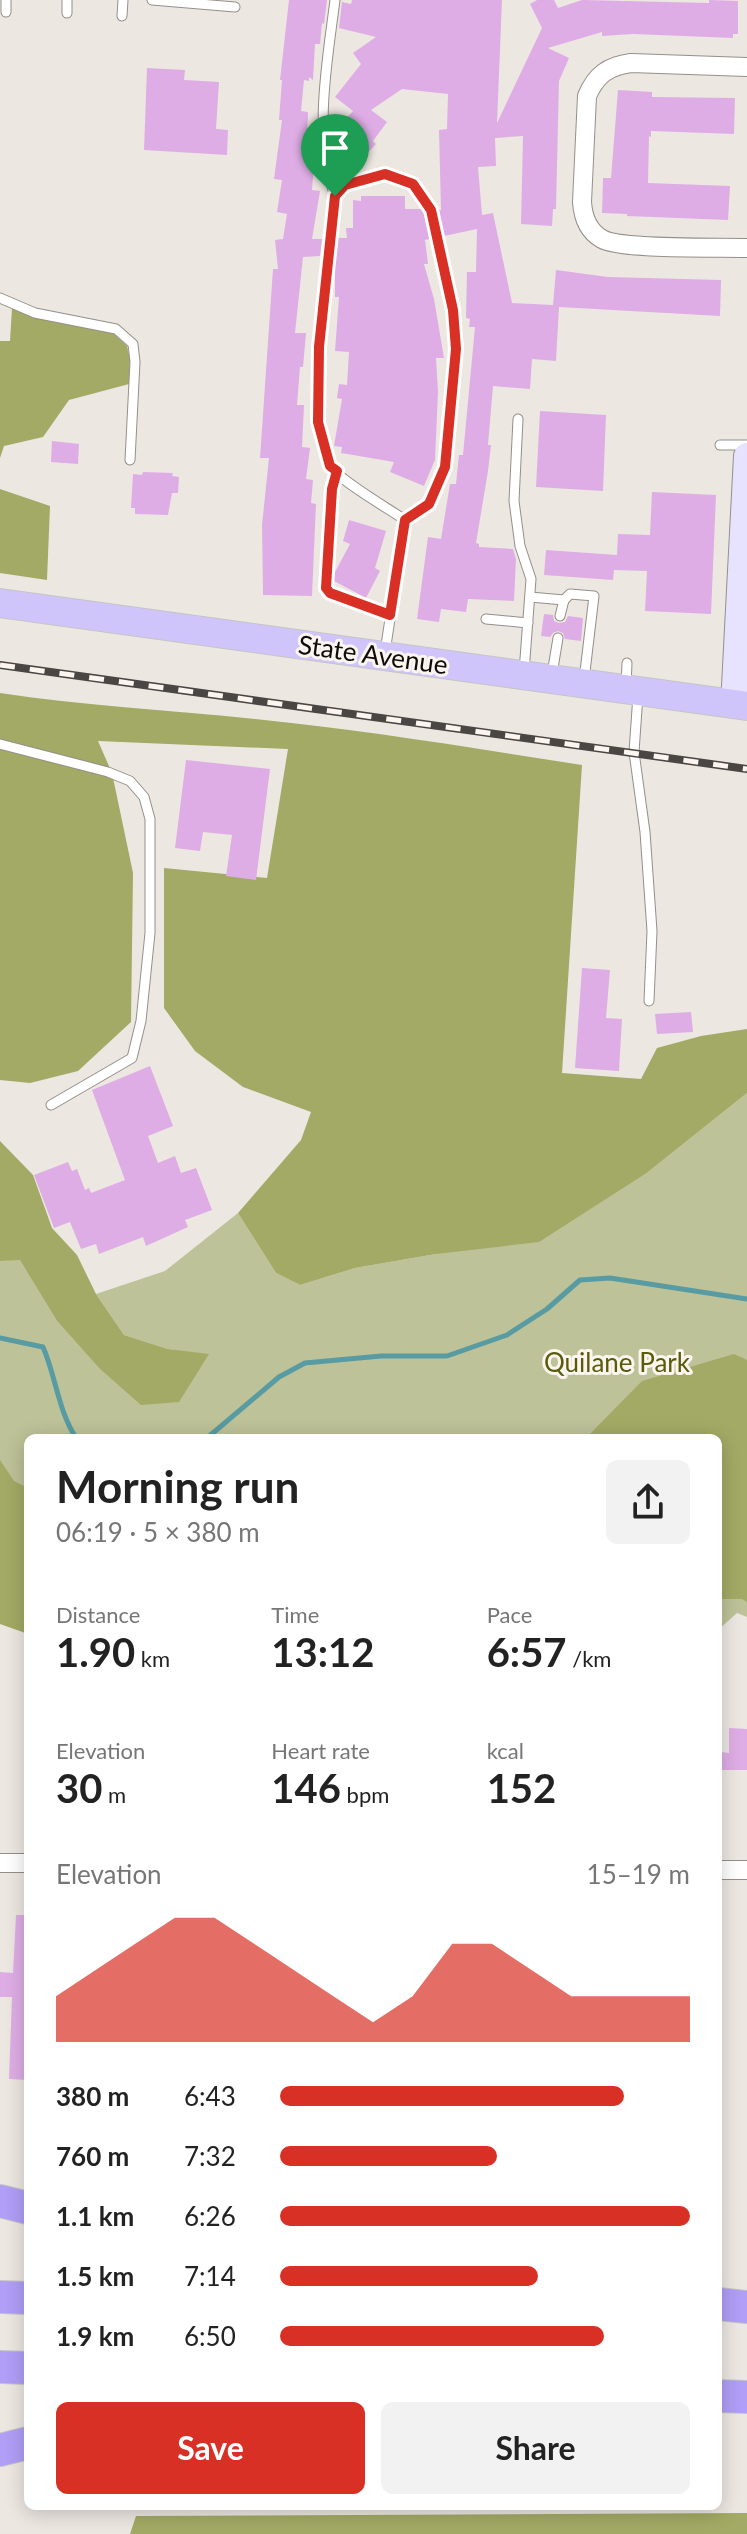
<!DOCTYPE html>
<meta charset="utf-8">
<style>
:root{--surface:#fff;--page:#f2f2f2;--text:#222;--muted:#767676;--accent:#d93025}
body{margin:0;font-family:Lato,sans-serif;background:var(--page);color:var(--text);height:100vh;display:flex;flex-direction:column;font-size:30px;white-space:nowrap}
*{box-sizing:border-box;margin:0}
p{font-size:26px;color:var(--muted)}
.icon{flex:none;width:44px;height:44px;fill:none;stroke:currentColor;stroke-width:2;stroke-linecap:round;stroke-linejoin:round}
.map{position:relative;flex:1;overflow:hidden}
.drawer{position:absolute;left:24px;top:1434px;width:698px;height:1076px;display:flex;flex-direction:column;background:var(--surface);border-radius:12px;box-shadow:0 4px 20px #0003}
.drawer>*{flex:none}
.pin{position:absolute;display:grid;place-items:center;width:68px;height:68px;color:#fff;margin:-82px -34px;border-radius:50% 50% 50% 0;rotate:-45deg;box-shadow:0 0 8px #0007}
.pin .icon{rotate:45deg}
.round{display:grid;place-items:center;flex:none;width:84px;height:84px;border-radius:12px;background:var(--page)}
.headline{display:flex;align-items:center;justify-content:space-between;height:136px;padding:0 32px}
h1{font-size:44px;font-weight:700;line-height:60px}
.metrics{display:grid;grid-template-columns:repeat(3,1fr);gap:12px;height:136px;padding:8px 32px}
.metrics div{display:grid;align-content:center}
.metrics b{font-size:40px;font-weight:700}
.metrics small{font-size:22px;font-weight:400}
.metrics p{font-size:22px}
.chart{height:224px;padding:16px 32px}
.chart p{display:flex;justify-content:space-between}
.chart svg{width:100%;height:144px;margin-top:8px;fill:var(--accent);opacity:.7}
.cta{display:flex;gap:16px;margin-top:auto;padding:16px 32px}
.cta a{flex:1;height:92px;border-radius:12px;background:var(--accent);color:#fff;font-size:32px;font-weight:700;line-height:92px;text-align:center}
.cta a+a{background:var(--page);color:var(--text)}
ul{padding:0 32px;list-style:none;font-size:26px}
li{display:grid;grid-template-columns:128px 96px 1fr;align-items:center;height:60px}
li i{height:20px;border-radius:10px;background:var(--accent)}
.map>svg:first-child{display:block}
.green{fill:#bdc298}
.forest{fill:#a3aa65}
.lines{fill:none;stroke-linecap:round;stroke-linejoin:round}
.stream{stroke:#589ba2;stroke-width:5}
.building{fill:#deade5}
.lane-casing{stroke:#958f8a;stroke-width:11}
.street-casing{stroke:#958f8a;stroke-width:20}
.secondary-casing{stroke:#958f8a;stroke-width:28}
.primary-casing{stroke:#c5c5c4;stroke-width:30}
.highway-casing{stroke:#c5c5c4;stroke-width:34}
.lane{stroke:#fff;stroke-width:9}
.street{stroke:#fff;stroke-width:18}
.secondary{stroke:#e7e2fd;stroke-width:26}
.primary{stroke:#d0c5fa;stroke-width:28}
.highway{stroke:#b09ef7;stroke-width:32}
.rail-casing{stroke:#494643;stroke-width:8}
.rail{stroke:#fbf4ef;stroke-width:5;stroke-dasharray:15;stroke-linecap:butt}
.route-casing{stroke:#fff;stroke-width:16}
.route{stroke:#d93025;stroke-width:10}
.labels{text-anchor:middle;stroke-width:6;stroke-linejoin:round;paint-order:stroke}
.street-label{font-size:26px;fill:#0f0d0b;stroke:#fbf4ef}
.park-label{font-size:26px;fill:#575c09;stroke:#fbf4ef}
</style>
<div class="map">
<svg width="747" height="2534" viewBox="0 0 747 2534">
<rect width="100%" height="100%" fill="#ede7e2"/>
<polygon class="green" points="747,1093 747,1617 737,1613 718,1630 718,1438 28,1438 28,1589 0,1588 0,1261 20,1259 57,1321 98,1367 208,1355 168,1349 124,1335 96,1294 165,1271 238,1213 276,1273 300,1285 355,1268 436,1254 648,1172"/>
<g class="forest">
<polygon points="12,308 68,324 112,332 127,346 130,359 129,384 69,400 43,437 4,446 0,458 0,341 10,341"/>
<polygon points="0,489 50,506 47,580 0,573"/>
<path d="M 0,693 C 85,706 170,710 255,719 C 365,730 473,748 582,765 L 562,1073 L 641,1079 L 657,1048 L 701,1036 L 747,1029 L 747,1093 L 648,1172 L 539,1242 L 436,1254 L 355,1268 L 300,1285 L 276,1273 L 238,1213 L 301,1140 L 311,1112 L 243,1087 L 195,1051 L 164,1008 L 164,868 L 267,878 L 288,749 L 98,741 L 112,773 L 133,873 L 131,1022 L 78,1071 L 30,1083 L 0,1080 Z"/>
<polygon points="0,1141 33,1175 52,1228 77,1255 96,1294 124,1335 168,1349 209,1354 179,1402 141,1405 98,1367 57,1321 20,1260 0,1261"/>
<polygon points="734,1354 747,1360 747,1602 742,1599 718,1599 718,1438 586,1438 642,1381"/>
<polygon points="0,1460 14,1481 28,1488 28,1634 0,1624"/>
<polygon points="747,2513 747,2534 130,2534 136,2516"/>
</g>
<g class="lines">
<g class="stream">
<path d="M 0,1338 L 43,1347 C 56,1377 58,1410 76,1438"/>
<polyline points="207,1438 279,1377 305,1363 381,1356 447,1356 507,1335 547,1309 580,1280 610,1278 747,1299"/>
</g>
</g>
<g class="building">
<polygon points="289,0 327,0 324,24 322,23 320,44 315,44 313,80 309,77 309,81 304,80 301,111 308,112 306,160 315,150 312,190 320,191 312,239 322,239 320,256 303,257 295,333 306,333 303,367 300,367 297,405 304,405 302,447 310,448 306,479 313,480 311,503 316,504 312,596 263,595 262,525 269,458 260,458 273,269 278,269 275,240 283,239 287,214 277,212 282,180 274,179 282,120 279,120 282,80 280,80"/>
<polygon points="352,0 502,0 497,123 542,28 530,4 537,0 554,0 558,8 582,0 709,3 709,0 738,1 738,34 733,34 733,38 633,34 602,36 602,32 548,48 569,58 559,81 556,209 553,209 552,226 521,224 523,136 495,138 496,166 478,167 482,215 493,213 512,303 553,305 556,270 608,277 721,280 720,316 559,307 556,361 532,359 530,389 493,386 488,445 491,445 488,471 476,543 479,544 479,547 513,549 516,559 514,601 468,599 466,612 441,609 439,622 417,619 428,537 441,539 450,484 456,484 459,455 463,455 475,327 469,327 470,319 466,318 467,272 476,272 477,229 444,236 439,210 441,210 439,130 447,129 448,94 402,89 371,110 387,122 373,141 376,144 360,161 331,135 353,111 335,97 361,64 353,53 376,37 339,28 342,2 351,4"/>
<polygon points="147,68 185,70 184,80 219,82 216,129 228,130 227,155 144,150"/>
<polygon points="618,90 652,92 652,97 735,98 734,134 651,131 651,137 649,136 648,183 730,186 728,220 627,216 627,214 602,213 603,178 611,178"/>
<polygon points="361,196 405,196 405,209 421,209 424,213 430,239 425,240 428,264 424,264 434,299 444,358 436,358 438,392 435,460 424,486 390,472 394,462 341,453 342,447 334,446 342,399 337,398 339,384 347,385 349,352 335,351 339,297 335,297 335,254 337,238 347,238 346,228 353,228 353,200 361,201"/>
<polygon points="540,411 606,415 603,491 536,487"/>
<polygon points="52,441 79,444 78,464 51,462"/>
<polygon points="143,472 173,473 172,476 179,477 178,493 172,493 168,515 135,514 135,508 131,508 133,474 142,475"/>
<polygon points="652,492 716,495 711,614 645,611 647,571 614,570 613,580 544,575 546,550 617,555 618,534 650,535"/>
<polygon points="349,520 386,531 375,568 380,571 366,598 334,581 334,574 350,544 343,541"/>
<polygon points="544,614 553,615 554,621 559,623 565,622 568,616 583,618 581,641 565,639 563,633 558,631 553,633 550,637 541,636"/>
<polygon points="186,760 270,769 256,880 226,876 232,835 203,832 200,851 175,848"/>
<polygon points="582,968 610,970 606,1018 622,1019 619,1071 575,1068"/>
<polygon points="691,1012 693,1032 657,1034 655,1014"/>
<polygon points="150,1066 173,1126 148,1136 158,1163 175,1156 181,1173 196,1168 212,1210 185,1220 188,1227 146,1246 143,1237 99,1254 96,1244 81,1249 70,1222 54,1228 34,1175 68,1162 72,1171 77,1169 85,1190 89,1188 91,1193 125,1180 92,1090"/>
<polygon points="729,1728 747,1729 747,1770 721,1770 721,1752 729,1753"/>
<polygon points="16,1915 28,1915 28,2080 9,2079 12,1997 0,1997 0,1972 13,1973"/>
</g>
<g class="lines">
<g class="lane-casing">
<g id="lane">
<polyline points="152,0 235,7"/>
<path d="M 335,0 C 327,64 313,134 335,196"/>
<polyline points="6,12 6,0"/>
<polyline points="67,13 67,0"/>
<polyline points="122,16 123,0"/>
<polyline points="0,298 35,313 116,329 133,344 135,362 130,460"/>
<polyline points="518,419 514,501 520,546 531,579 524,672"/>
<polyline points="720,445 747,445"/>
<polyline points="337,471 332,489 326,588 330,593 390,615"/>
<polyline points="530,597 564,600"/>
<polyline points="560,616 564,600 570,594 594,596 584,680"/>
<polyline points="486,619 528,623"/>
<path d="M 385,652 L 405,520 L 429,504 L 445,467 L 456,349 L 453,310 L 431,210 L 413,184 L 385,174 L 345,185 L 335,196 C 327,248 304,425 330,466 C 339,480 389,509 405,520"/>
<polyline points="552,674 558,638"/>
<polyline points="626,686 627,663"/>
<polyline points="638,695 634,752 645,832 652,931 649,1001"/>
<polyline points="0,744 108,772 130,781 144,797 150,819 150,933 141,1021 132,1058 51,1105"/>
</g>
</g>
<g class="street-casing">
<g id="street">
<path d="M 747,67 L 631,63 C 608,66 596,75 587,96 L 582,202 C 583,217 588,231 602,239 C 621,250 719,247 747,248"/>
<polyline points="0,1863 28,1863"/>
<polyline points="718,1870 747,1870"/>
</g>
</g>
<g class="secondary-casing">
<polyline id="secondary" points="734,705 747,456"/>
</g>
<g class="primary-casing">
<polyline id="primary" points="0,603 747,706"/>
</g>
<g class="highway-casing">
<g id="highway">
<polyline points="0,2201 28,2208"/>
<polyline points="0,2297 28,2298"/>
<polyline points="718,2304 747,2307"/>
<polyline points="0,2367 28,2368"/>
<polyline points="718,2396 747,2397"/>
<polyline points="0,2450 28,2443"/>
</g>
</g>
<use href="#lane" class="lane"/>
<use href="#street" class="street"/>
<use href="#secondary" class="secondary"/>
<use href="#primary" class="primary"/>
<use href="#highway" class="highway"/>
<g class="rail-casing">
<polyline id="rail" points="0,665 747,769"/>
</g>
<use href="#rail" class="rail"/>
</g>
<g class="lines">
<g class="route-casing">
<polygon id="route" points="385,174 413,184 431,210 453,310 456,349 445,467 429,504 405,520 390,615 330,593 326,588 332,489 337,471 330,466 318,422 319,347 335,196 345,185"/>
</g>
<use href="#route" class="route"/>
</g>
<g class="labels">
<g class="street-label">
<text transform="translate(373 655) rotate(8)" y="9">State Avenue</text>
</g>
<g class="park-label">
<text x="617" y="1372">Quilane Park</text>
</g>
</g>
</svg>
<div class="pin" style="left:335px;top:196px;background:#1e9e55"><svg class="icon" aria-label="arrive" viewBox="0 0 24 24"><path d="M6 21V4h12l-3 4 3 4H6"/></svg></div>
<section class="drawer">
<div class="headline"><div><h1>Morning run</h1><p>06:19 · 5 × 380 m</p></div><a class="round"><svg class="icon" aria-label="share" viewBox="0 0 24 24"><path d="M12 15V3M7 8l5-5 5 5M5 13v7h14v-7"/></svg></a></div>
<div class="metrics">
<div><p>Distance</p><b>1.90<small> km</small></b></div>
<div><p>Time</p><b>13:12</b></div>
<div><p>Pace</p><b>6:57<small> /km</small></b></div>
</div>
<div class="metrics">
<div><p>Elevation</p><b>30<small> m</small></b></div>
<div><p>Heart rate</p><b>146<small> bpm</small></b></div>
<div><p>kcal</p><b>152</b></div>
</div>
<div class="chart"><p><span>Elevation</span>15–19 m</p>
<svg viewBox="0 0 160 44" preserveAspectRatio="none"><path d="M0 44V30L10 22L20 14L30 6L40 6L50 14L60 22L70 30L80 38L90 30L100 14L110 14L120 22L130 30L140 30L150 30L160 30V44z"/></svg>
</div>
<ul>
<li><b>380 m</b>6:43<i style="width:84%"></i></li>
<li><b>760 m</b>7:32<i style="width:53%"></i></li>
<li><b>1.1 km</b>6:26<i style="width:100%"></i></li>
<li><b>1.5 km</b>7:14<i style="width:63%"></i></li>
<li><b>1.9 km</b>6:50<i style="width:79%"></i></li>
</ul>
<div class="cta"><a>Save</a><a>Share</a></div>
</section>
</div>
